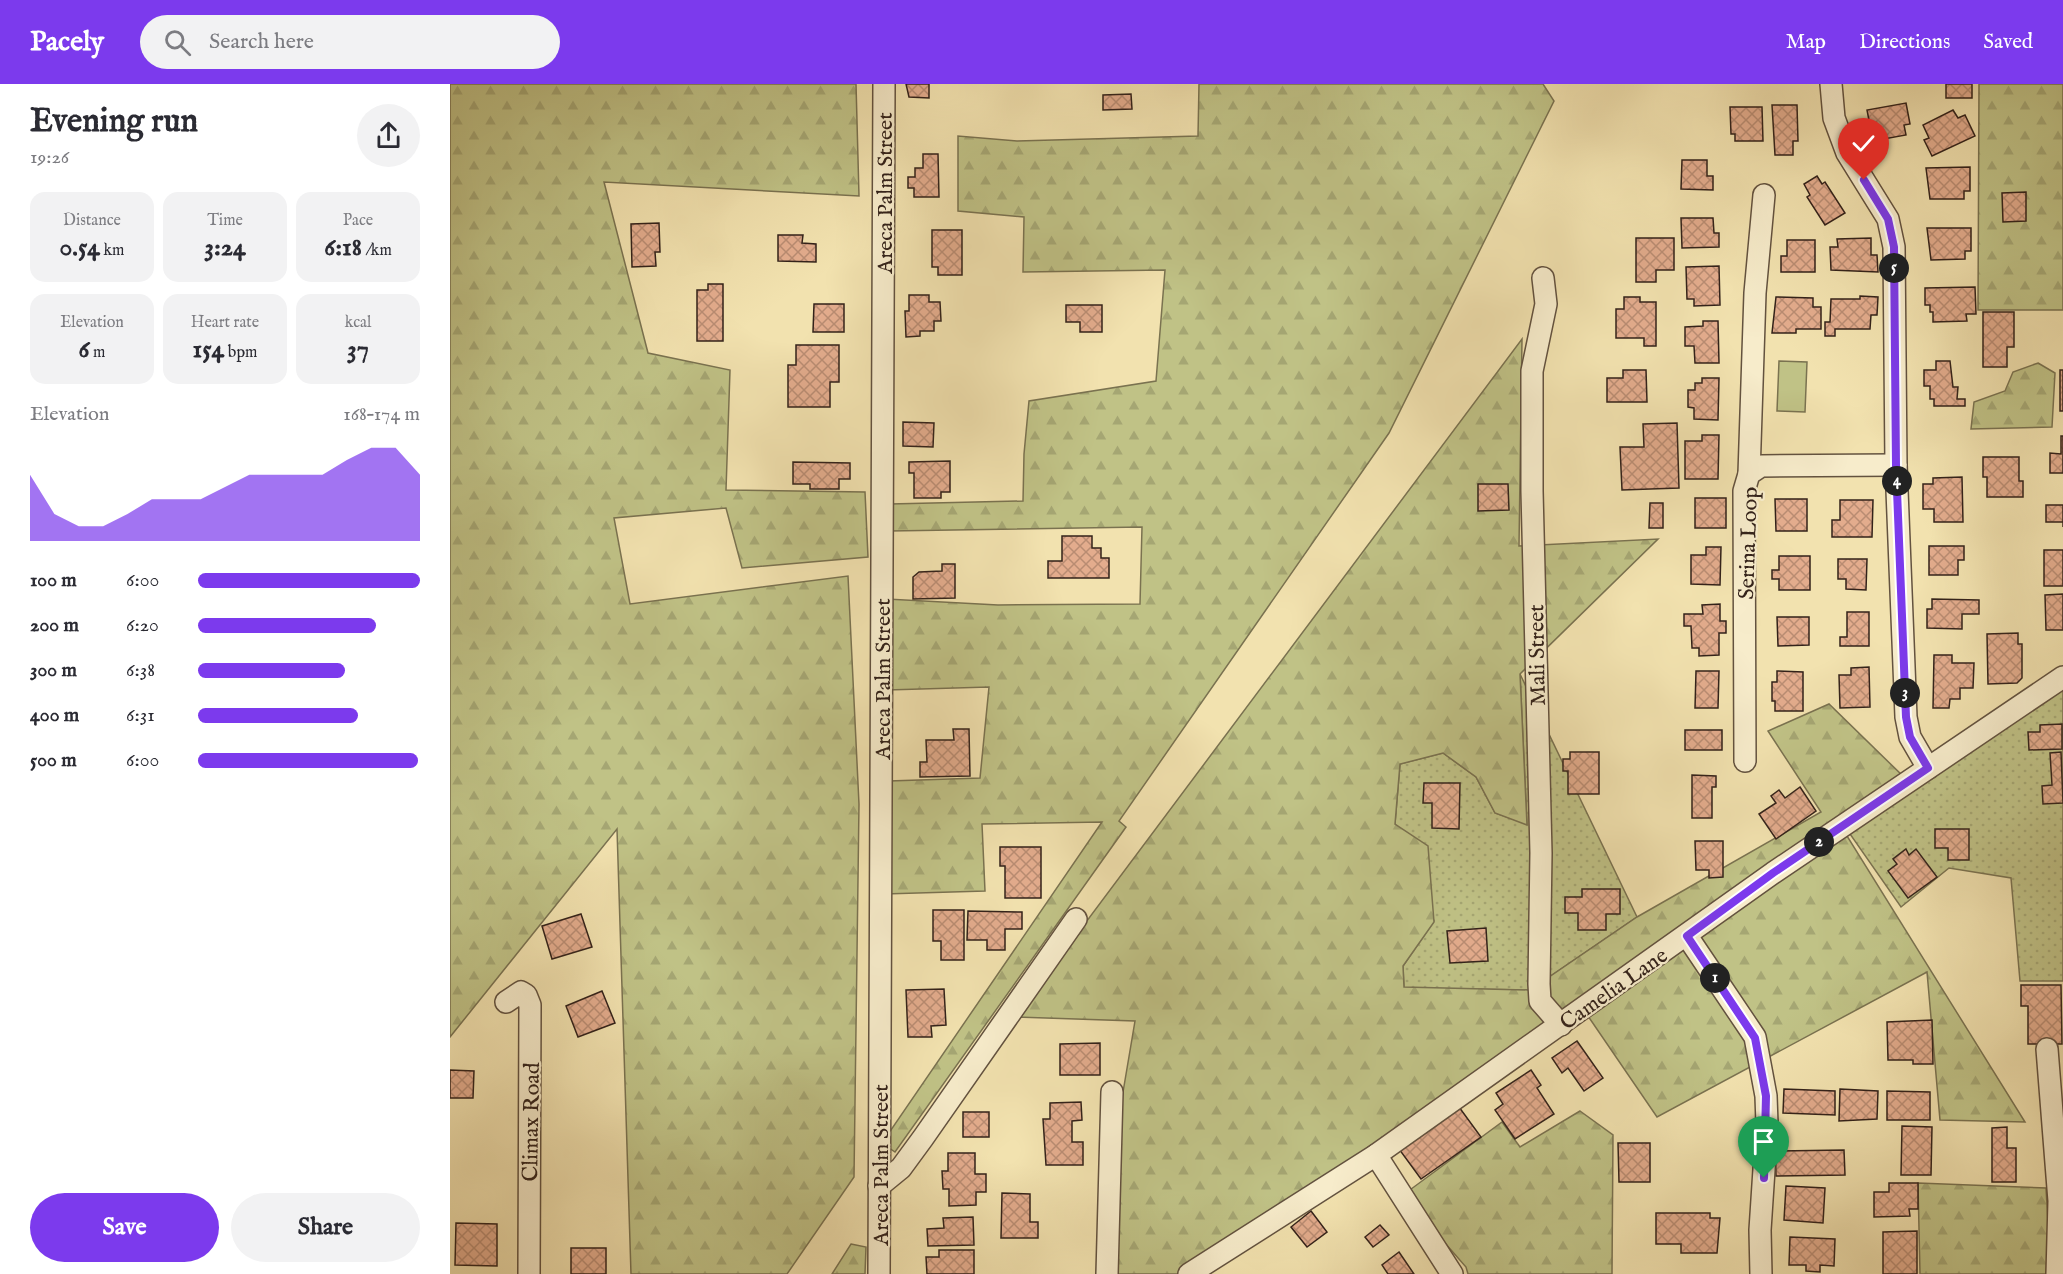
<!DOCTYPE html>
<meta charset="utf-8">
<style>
:root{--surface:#fff;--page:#f2f2f3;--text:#2b2b33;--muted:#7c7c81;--accent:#7c3aed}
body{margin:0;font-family:"IM FELL English",serif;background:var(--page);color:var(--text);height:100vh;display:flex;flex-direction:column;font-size:22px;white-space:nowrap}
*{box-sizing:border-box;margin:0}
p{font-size:20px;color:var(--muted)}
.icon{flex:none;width:33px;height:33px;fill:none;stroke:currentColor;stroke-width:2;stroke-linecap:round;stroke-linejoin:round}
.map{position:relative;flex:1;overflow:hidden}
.side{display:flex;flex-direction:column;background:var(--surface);width:450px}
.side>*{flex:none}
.pin{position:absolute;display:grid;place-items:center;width:51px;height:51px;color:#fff;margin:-62px -26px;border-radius:50% 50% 50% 0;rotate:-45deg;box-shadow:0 0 6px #0007}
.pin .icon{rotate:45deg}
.km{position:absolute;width:30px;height:30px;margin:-15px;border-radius:50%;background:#222;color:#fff;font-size:16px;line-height:30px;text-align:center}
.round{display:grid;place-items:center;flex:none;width:63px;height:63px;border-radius:32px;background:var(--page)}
.overview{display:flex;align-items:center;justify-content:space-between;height:102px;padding:0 30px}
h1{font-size:33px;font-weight:700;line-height:45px}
.figures{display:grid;grid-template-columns:repeat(3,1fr);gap:9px;height:102px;padding:6px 30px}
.figures div{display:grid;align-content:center;border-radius:15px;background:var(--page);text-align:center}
.figures b{font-size:26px;font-weight:700}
.figures small{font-size:16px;font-weight:400}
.figures p{font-size:16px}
.chart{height:168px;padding:12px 30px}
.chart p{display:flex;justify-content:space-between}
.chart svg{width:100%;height:108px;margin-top:6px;fill:var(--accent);opacity:.7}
.action{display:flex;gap:12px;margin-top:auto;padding:12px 30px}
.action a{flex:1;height:69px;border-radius:36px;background:var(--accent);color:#fff;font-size:24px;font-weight:700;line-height:69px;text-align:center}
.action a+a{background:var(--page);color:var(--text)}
ul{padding:0 30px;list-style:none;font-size:20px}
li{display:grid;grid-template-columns:96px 72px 1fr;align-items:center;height:45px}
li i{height:15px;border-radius:8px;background:var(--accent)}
header{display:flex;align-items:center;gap:36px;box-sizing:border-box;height:84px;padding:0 30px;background:var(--accent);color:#fff}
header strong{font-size:28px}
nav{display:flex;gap:33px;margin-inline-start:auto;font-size:21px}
.search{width:420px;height:54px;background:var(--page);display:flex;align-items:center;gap:15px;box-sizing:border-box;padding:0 21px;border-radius:33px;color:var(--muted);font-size:22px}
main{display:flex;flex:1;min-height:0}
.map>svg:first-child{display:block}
.grass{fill:url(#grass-dots);stroke:#7a7250;stroke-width:1.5}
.forest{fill:url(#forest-firs);stroke:#7a7250;stroke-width:1.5}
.pitch{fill:#c0c286;stroke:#7a7250;stroke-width:1.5}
.building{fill:url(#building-cross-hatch);stroke:#33221a;stroke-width:1.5}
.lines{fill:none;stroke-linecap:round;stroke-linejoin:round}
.minor-casing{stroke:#63523f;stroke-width:24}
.minor{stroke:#f7eccb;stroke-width:21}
.route-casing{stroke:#fff;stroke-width:12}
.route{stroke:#7c3aed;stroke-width:8}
.labels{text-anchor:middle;stroke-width:4.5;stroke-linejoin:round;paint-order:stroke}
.street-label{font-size:22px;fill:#33221a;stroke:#f7eccb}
</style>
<header>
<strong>Pacely</strong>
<div class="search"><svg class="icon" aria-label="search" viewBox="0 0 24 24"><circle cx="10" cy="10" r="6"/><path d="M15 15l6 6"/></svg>Search here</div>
<nav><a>Map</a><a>Directions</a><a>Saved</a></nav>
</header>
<main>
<section class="side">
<div class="overview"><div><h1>Evening run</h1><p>19:26</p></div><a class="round"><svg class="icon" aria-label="share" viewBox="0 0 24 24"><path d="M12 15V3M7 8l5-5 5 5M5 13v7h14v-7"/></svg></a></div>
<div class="figures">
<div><p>Distance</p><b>0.54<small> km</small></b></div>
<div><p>Time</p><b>3:24</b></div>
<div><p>Pace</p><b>6:18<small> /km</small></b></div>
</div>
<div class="figures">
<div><p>Elevation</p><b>6<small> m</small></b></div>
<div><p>Heart rate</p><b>154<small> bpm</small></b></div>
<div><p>kcal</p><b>37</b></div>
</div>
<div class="chart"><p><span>Elevation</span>168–174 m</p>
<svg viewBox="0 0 160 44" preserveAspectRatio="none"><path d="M0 44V17L10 33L20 38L30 38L40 33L50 27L60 27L70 27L80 22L90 17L100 17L110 17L120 17L130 11L140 6L150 6L160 17V44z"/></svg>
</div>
<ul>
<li><b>100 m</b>6:00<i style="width:100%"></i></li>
<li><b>200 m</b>6:20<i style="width:80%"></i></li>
<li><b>300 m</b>6:38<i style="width:66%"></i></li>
<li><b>400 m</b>6:31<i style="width:72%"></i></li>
<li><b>500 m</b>6:00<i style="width:99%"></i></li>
</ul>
<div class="action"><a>Save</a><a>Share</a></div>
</section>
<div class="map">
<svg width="1613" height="1190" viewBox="0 0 1613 1190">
<defs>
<pattern id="grass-dots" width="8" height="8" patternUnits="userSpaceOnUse" patternTransform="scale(1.5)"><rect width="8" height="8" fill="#c0c286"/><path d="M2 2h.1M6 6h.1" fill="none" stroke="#a5a673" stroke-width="1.8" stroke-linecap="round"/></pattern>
<pattern id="forest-firs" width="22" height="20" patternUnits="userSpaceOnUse" patternTransform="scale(1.5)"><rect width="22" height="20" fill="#c0c286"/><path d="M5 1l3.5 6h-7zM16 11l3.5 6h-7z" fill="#a5a673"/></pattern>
<pattern id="building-cross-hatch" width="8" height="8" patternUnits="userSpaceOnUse" patternTransform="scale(1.5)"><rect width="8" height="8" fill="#e3ac8d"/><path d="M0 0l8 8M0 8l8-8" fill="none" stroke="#b98c72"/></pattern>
</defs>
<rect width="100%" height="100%" fill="#f2e2af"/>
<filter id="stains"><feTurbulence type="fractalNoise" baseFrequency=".00333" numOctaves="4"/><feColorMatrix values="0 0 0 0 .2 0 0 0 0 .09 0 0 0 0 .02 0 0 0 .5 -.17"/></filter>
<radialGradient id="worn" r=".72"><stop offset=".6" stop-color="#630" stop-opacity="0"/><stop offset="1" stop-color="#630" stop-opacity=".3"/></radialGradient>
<g class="grass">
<polygon points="1070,590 1187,833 1080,906 954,904 953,882 984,837 945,740 950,680 993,669 1026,693 1045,729 1077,740"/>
<polygon points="1613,602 1613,897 1570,897 1561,794 1499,784 1451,823 1400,750"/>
</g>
<g class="forest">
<polygon points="0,0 406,0 409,112 154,98 198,269 280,286 276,406 415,408 418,473 292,484 276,424 164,434 180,520 398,492 409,720 404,1093 337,1190 181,1190 167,745 0,953"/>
<polygon points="749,0 1093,0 1104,17 939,349 669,737 676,743 445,1068 432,1059 652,738 532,740 535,807 434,810 439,697 530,694 539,603 437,606 437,515 548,521 690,520 692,443 439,447 440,420 573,417 574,370 579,317 706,297 715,186 573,188 574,133 508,127 508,52 567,57 748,52"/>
<polygon points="1529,0 1613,0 1613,226 1528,226"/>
<polygon points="1072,255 1069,462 1208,455 1070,590 1077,741 1045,729 1026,693 993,669 950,680 945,740 978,762 984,838 953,882 954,903 1080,906 1187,833 1371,728 1318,647 1379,620 1458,697 1392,744 1575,1038 1490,1036 1477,888 1207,1033 1138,932 739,1190 659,1190 659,1091 685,937 565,933"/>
<polygon points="1588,279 1605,289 1602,343 1521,345 1524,318 1555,307 1563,288"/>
<polygon points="1130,1027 1163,1051 1162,1190 1018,1190 1016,1183 953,1111 1052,1038 1070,1063"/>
<polygon points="1468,1099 1596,1104 1601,1190 1470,1190"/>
<polygon points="401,1160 416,1163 415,1190 382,1190"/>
</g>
<polygon class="pitch" points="1329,277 1357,278 1355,328 1327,327"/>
<g class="building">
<polygon points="456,0 479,0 479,14 459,13"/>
<rect x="1496" y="0" width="26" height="14"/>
<polygon points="681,10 682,25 653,26 653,11"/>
<polygon points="1456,19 1460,40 1454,41 1456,51 1423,57 1417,26"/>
<polygon points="1322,21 1347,21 1348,57 1343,57 1343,71 1325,71"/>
<polygon points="1280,23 1312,23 1313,57 1285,57 1285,50 1281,50"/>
<polygon points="1503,26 1508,34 1515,31 1525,52 1482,72 1474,56 1479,54 1473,41"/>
<polygon points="473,70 488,70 489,113 464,113 464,104 458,104 458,93 465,93 465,84 473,84"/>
<polygon points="1232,76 1257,76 1257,92 1263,92 1263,106 1231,105"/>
<polygon points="1520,83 1520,107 1514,107 1514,115 1480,115 1476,84"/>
<polygon points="1367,92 1372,100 1375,98 1395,129 1375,141 1357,113 1360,111 1354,100"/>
<polygon points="1576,108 1576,137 1553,138 1552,109"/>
<polygon points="1231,134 1263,134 1264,149 1269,149 1269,163 1232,164"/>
<polygon points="209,139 210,168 205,168 206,182 182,183 181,140"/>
<polygon points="1477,144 1521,144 1521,167 1515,167 1515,175 1481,176"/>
<polygon points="482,146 512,146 512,191 488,191 488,183 482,183"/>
<polygon points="328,151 353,151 352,159 366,160 366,178 328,177"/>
<polygon points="1186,154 1224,154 1224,186 1206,186 1206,198 1186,198"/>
<polygon points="1421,154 1421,171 1427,171 1428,188 1381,186 1380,163 1388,163 1387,155"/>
<polygon points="1337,156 1365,156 1365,188 1331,188 1331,172 1337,172"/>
<polygon points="1269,182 1270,221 1244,222 1244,215 1237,215 1236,183"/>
<polygon points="258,200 273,200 273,257 247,257 247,206 258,206"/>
<polygon points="1525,203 1526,230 1516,230 1517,237 1483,238 1483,228 1480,228 1480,221 1475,221 1475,204"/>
<polygon points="459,211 479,211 479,218 490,218 491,237 484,237 484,247 470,247 470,252 456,253 455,227 459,227"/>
<polygon points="1410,212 1428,213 1427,231 1421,231 1420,245 1385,245 1385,252 1375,252 1375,238 1380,238 1381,215 1410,215"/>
<polygon points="1174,213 1190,213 1190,218 1206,218 1206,262 1194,262 1194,254 1166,254 1166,225 1174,225"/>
<polygon points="1326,213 1363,214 1363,223 1371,223 1371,245 1346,245 1346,249 1322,249"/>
<polygon points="364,220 394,220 394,248 363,248"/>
<polygon points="616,221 652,221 652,248 630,248 630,238 616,238"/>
<polygon points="1533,228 1564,228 1564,263 1557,263 1557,283 1533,283"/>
<polygon points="1253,237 1268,237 1269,279 1245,279 1244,262 1235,262 1235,243 1253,242"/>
<polygon points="346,261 389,261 389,298 380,298 380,323 338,323 338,281 346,281"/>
<polygon points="1486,277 1500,277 1503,303 1508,303 1507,315 1515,315 1515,322 1484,322 1484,315 1480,315 1480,302 1474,302 1474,286 1486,286"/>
<polygon points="1173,286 1196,286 1197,318 1157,318 1157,294 1173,294"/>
<rect x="1610" y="286" width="3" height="41"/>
<polygon points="1252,294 1269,294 1268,336 1244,335 1244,324 1238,323 1238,306 1245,306 1245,299 1252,299"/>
<polygon points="453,338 484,339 483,363 453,362"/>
<polygon points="1227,339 1229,404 1172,406 1170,363 1194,363 1193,340"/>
<polygon points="1252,351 1269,351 1268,395 1235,395 1235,357 1252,357"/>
<polygon points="1611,352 1613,352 1613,389 1600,389 1600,369 1611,370"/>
<polygon points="1533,373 1569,373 1569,397 1573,397 1573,413 1537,413 1537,393 1533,393"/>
<polygon points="500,377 500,408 491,408 491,414 464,414 464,389 459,389 459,378"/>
<polygon points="343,378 400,379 400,395 389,395 389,405 360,405 360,400 343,400"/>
<polygon points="1512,393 1513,438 1484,438 1484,425 1473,425 1473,400 1483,400 1483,394"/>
<polygon points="1028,400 1058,400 1059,426 1028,427"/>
<rect x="1245" y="414" width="31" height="30"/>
<polygon points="1325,415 1357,415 1357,447 1326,447"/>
<polygon points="1390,416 1423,416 1422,453 1382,453 1382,436 1390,436"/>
<polygon points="1200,419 1213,419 1213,444 1199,444"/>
<polygon points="1596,421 1613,421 1613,443 1613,438 1596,438"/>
<polygon points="612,452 642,452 642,464 651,464 651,474 659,474 659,494 598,494 598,477 612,477"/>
<polygon points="1479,462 1514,462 1514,476 1508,476 1508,491 1479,491"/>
<polygon points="1256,463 1271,463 1270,501 1241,500 1241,471 1256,471"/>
<rect x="1594" y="466" width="19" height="36"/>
<polygon points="1329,472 1360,472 1360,506 1329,506 1329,495 1322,495 1322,486 1329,486"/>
<polygon points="1388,475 1417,475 1416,506 1396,505 1396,495 1388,495"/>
<polygon points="492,480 505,480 505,514 463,515 463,493 469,488 492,487"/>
<polygon points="1613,510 1613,546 1596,546 1595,511"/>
<polygon points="1482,515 1529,516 1529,530 1512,530 1512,545 1477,544 1477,525 1482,525"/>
<polygon points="1270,520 1270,537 1276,537 1276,549 1269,549 1269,571 1249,572 1249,564 1242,564 1241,542 1234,542 1234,530 1253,530 1252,521"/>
<polygon points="1397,528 1419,528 1419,562 1390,562 1390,553 1397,553"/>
<polygon points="1327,533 1359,533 1359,561 1328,562"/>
<polygon points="1568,549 1568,560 1572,560 1572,594 1567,599 1538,600 1537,550"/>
<polygon points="1484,571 1502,571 1502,579 1524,579 1523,604 1510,604 1510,615 1500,615 1499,624 1483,624"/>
<polygon points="1419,583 1420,623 1390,624 1389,591 1401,591 1401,584"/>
<polygon points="1246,587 1269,587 1268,624 1245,624"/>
<polygon points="1327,587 1353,588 1353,627 1325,627 1325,617 1322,617 1322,598 1327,598"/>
<polygon points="1612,640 1612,665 1579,666 1578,648 1590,648 1590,641"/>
<polygon points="503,645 519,645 520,692 470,693 470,678 477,678 476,656 504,656"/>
<rect x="1235" y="646" width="37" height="20"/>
<polygon points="1120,668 1149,668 1149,710 1118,710 1118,687 1113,687 1113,675 1120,675"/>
<polygon points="1611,668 1613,719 1593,720 1592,702 1602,701 1600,669"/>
<polygon points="1242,691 1266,692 1266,703 1262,703 1262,734 1242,734"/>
<polygon points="974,699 1010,699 1009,745 982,744 982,719 973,719"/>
<polygon points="1350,703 1366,727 1326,755 1309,730 1326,719 1321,712 1329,706 1335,714"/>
<polygon points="1485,745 1519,745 1519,776 1498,776 1498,764 1485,764"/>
<polygon points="1245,757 1273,757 1273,793 1259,794 1259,786 1246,786"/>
<polygon points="550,763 591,763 591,814 555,814 555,782 550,782"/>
<polygon points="1456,765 1459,771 1466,765 1487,793 1458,814 1438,787 1447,780 1443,775"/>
<polygon points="1132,805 1170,805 1170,830 1156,830 1156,846 1128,846 1128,829 1115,829 1115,813 1132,813"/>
<polygon points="483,826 514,826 514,876 491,876 491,857 483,857"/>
<polygon points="518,827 572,828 572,845 555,845 555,866 537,866 537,856 517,856"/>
<polygon points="131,830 142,863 102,875 92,842"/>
<polygon points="1036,844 1038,877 1000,879 997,847"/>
<polygon points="1571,901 1611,901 1612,960 1578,960 1578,922 1571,922"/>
<polygon points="494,905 496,941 481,942 482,953 458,953 456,906"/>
<polygon points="152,907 165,939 128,953 116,922"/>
<polygon points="1482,936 1483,980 1463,980 1463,976 1438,976 1437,938"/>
<polygon points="1127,957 1153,994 1134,1007 1118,984 1112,989 1102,974"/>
<polygon points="650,959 650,991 610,991 610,960"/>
<polygon points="0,986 24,987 23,1014 0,1014"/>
<polygon points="1081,986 1091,1001 1087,1004 1104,1030 1065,1055 1045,1026 1053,1020 1046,1009"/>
<polygon points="1334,1005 1385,1007 1385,1031 1333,1029"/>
<polygon points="1390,1005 1428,1007 1427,1035 1389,1037"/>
<polygon points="1437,1007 1480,1008 1480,1036 1437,1036"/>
<polygon points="631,1018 632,1036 622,1037 622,1058 633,1058 633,1081 596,1081 593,1035 600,1035 600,1019"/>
<polygon points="1009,1023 1031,1053 971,1095 949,1065"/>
<rect x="513" y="1028" width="26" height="25"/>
<polygon points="1452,1042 1482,1043 1481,1091 1451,1091"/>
<polygon points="1557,1043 1557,1064 1566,1064 1566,1098 1542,1098 1542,1044"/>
<polygon points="1168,1059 1200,1059 1200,1098 1169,1098"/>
<polygon points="1394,1066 1395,1091 1326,1092 1325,1067"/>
<polygon points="498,1069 525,1069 525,1090 536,1090 536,1108 526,1108 526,1121 499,1122 499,1105 493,1105 492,1087 498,1087"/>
<polygon points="1439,1099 1468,1099 1468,1125 1459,1125 1460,1132 1424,1133 1424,1108 1439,1108"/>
<polygon points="1336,1102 1375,1104 1373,1139 1334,1136"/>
<polygon points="552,1109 580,1110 580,1138 588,1138 588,1154 551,1154"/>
<polygon points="861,1127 877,1148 857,1163 841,1143"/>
<polygon points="1206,1129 1260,1129 1260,1134 1270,1134 1267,1169 1231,1169 1231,1160 1206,1160"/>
<polygon points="523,1133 524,1161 478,1162 477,1145 494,1144 493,1134"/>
<polygon points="6,1139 47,1140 47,1182 5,1181"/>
<polygon points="930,1141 939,1151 923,1163 915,1153"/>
<polygon points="1467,1147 1467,1190 1433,1190 1433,1148"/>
<polygon points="1340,1153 1385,1155 1384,1182 1370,1181 1370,1188 1356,1187 1356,1181 1339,1181"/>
<rect x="121" y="1164" width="35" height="26"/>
<polygon points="489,1166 524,1166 524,1190 477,1190 476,1173 489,1173"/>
<polygon points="949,1168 964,1190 938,1190 932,1181"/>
</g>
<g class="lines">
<g class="minor-casing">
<g id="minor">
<polyline points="1381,0 1384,34 1397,69 1438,135 1444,163 1446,381 1456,633 1460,653 1478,684"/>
<polyline points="1093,194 1096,220 1082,287 1082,407 1091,769 1089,900 1090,917 1111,941"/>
<polyline points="1299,390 1305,209 1314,111"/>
<polyline points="1295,677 1294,407 1299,390 1311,382 1446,381"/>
<polyline points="1237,852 1305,953 1316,1012 1317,1040 1310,1146 1311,1190"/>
<polyline points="56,918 71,908 76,911 80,921 79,1190"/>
<polyline points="1597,965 1609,1117 1607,1190"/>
<polyline points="926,1071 1002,1190"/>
<polyline points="429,1102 451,1084 473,1054 626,835"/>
<polyline points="429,1190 434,0"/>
<polyline points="657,1190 662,1008"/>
<polyline points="739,1190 926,1071 1323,789 1613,593"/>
</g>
</g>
<use href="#minor" class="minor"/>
</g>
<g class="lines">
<g class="route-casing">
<polyline id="route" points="1314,1094 1316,1012 1305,954 1237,852 1323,789 1478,684 1460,653 1456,633 1446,381 1444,163 1438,135 1414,96"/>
</g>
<use href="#route" class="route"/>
</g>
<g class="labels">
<g class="street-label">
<text transform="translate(434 109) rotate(-90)" y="8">Areca Palm Street</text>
<text transform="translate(1297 459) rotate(-88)" y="8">Serina Loop</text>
<text transform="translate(1086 571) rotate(-91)" y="8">Mali Street</text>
<text transform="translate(432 595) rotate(-90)" y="8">Areca Palm Street</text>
<text transform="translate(1163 904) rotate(-35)" y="8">Camelia Lane</text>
<text transform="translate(80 1038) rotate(-89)" y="8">Climax Road</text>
<text transform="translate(430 1081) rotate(-90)" y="8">Areca Palm Street</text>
</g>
</g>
<rect width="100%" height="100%" filter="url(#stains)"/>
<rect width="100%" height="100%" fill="url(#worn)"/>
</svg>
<div class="pin" style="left:1314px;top:1094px;background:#1e9e55"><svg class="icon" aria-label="arrive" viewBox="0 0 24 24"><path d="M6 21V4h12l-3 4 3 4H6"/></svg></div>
<div class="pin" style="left:1414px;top:96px;background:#d93025"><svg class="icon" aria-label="check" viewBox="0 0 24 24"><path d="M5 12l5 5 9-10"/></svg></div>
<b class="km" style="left:1265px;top:894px">1</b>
<b class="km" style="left:1369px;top:758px">2</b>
<b class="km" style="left:1455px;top:609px">3</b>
<b class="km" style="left:1447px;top:397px">4</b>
<b class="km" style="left:1444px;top:184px">5</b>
</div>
</main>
